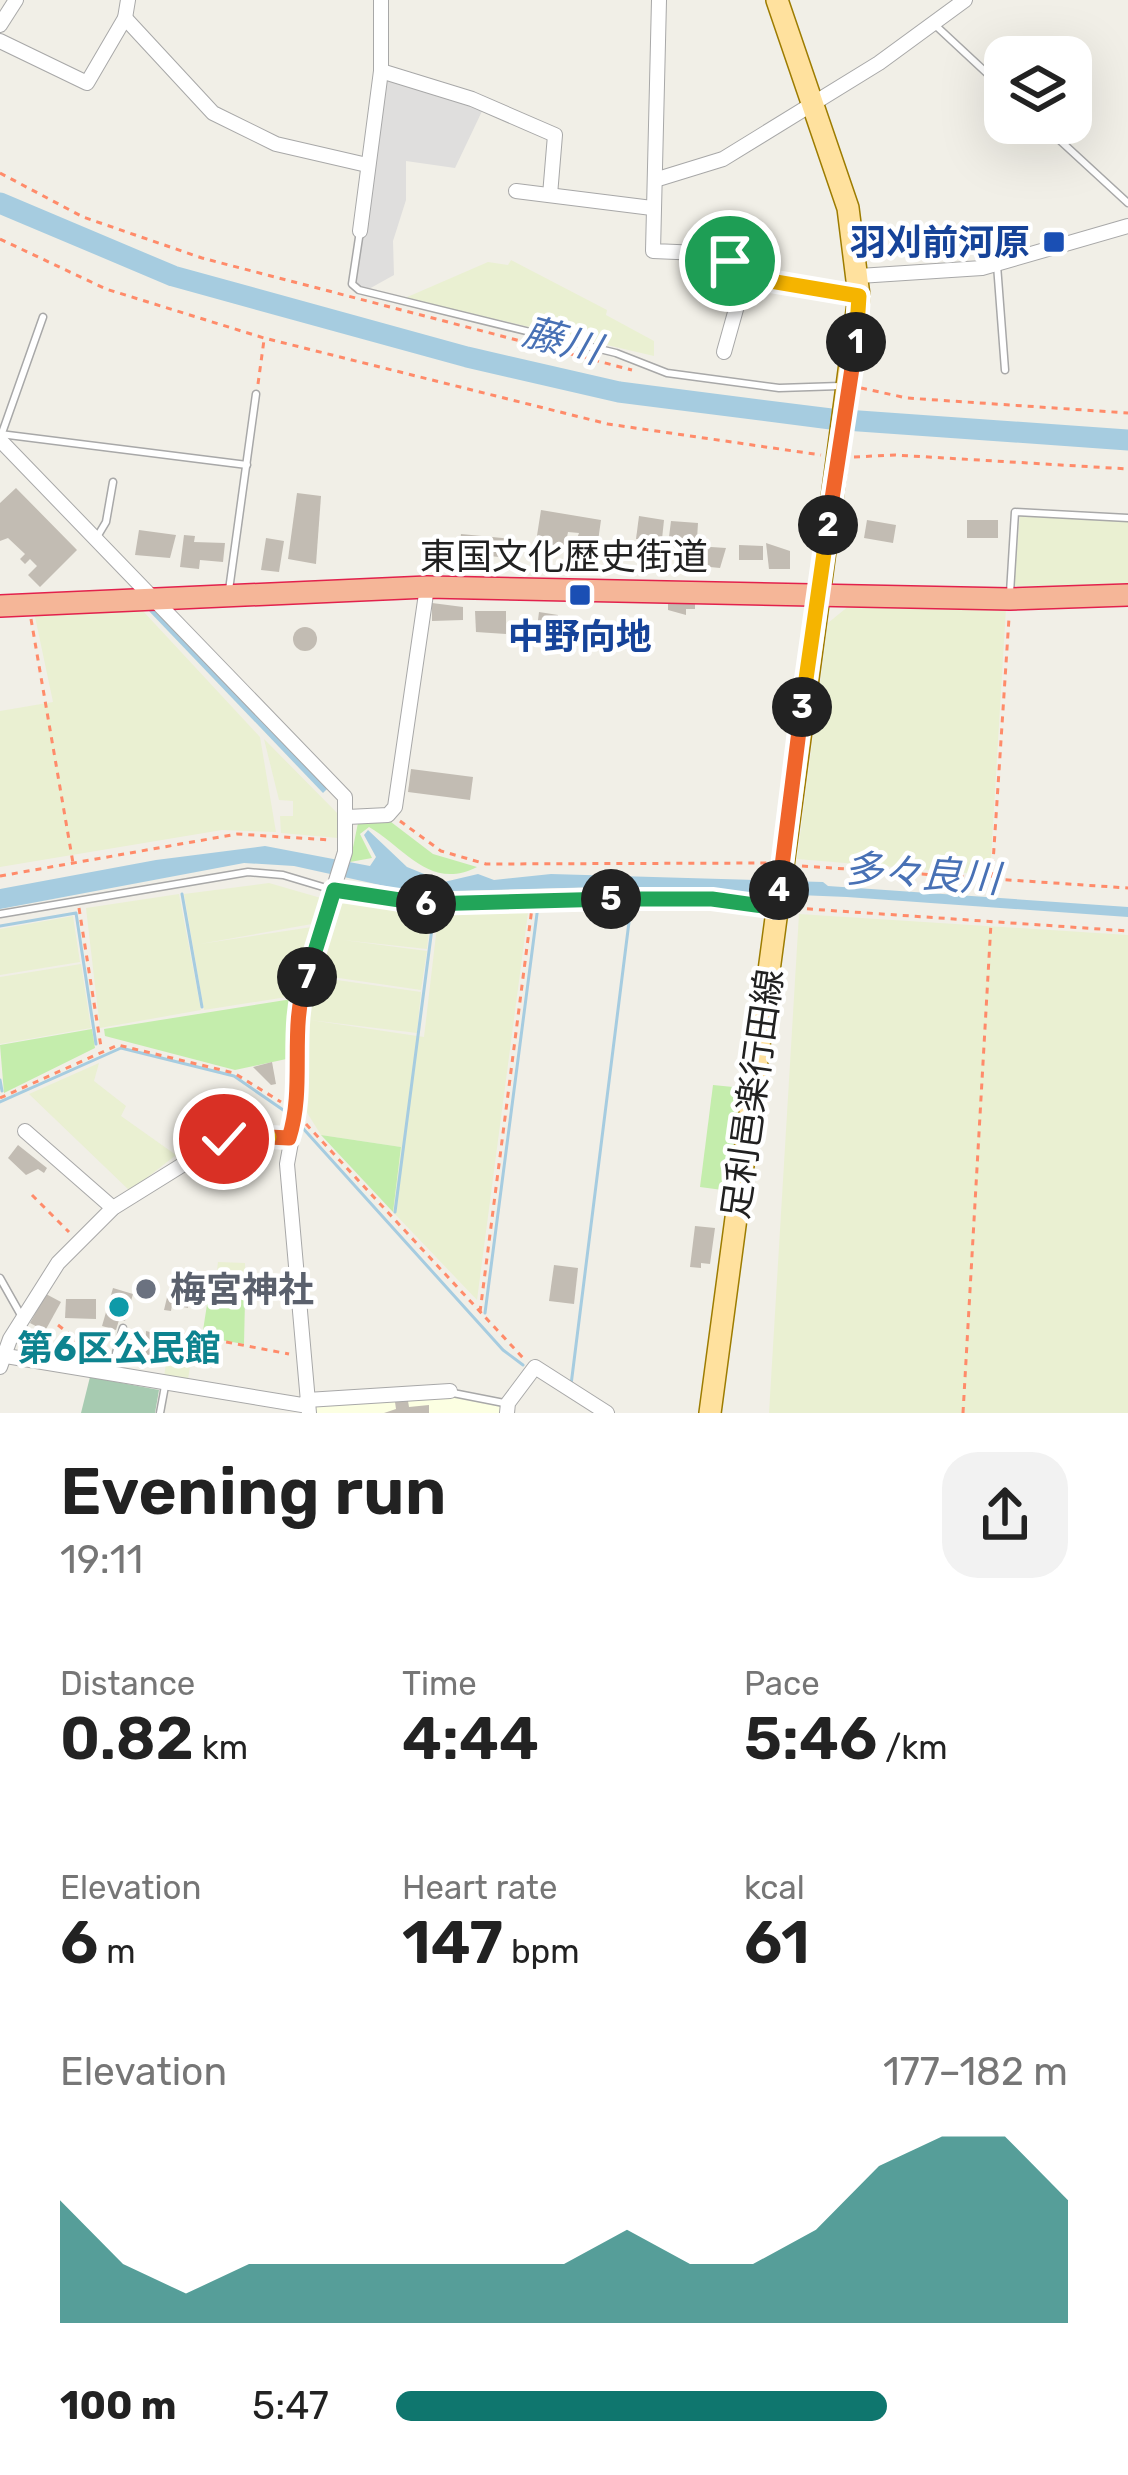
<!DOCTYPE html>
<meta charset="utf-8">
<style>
:root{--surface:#fff;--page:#f2f2f2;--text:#222;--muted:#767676;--accent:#0f766e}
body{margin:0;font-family:Rubik,"Noto Sans JP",sans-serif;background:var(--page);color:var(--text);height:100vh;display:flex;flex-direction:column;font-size:45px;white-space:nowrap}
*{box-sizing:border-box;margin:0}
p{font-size:39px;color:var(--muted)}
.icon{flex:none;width:66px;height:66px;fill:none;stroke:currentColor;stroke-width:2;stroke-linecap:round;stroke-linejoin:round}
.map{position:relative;height:1413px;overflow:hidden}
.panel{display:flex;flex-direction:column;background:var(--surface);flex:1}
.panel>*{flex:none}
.buttons{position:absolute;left:984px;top:36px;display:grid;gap:24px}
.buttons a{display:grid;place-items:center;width:108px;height:108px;border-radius:24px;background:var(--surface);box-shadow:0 12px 48px #0002;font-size:60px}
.pin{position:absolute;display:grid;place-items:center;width:102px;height:102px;color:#fff;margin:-51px;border:6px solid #fff;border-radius:50%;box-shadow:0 3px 12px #0007}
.km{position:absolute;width:60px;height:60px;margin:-30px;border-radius:50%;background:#222;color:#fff;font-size:33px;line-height:60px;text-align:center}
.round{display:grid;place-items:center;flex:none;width:126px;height:126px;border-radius:36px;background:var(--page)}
.overview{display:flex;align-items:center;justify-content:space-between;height:204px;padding:0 60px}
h1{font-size:66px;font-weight:600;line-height:90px}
.figures{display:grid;grid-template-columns:repeat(3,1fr);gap:18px;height:204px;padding:12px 60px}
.figures div{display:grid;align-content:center}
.figures b{font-size:60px;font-weight:600}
.figures small{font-size:33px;font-weight:400}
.figures p{font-size:33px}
.chart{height:336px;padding:24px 60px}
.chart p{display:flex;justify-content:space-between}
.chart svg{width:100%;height:216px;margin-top:12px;fill:var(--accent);opacity:.7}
ul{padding:0 60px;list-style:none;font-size:39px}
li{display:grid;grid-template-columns:192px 144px 1fr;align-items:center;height:90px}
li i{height:30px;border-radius:15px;background:var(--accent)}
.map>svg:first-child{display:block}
.residential{fill:#dfdedd}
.education{fill:#fcffe2}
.farmland{fill:#eaf0d2}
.grass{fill:#c4edac}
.cemetery{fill:#a7cbb1}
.water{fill:#a6cce0}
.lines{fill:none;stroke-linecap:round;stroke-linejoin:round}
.stream{stroke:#a6cce0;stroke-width:3}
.river{stroke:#a6cce0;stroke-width:21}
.building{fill:#c2bcb3}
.service-casing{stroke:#a8a8a8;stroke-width:9}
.minor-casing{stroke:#a8a8a8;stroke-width:16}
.primary-casing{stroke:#9d7c00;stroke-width:24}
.trunk-casing{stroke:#e2214c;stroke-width:24}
.path{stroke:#ff8b6a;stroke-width:3;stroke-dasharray:6 6;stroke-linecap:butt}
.service{stroke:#fff;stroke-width:6}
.minor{stroke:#fff;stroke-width:14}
.primary{stroke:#ffe19e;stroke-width:21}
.trunk{stroke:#f5b698;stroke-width:21}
.split-1-casing{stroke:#fff;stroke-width:24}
.split-2-casing{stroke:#fff;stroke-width:24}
.split-3-casing{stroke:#fff;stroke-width:24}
.split-4-casing{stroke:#fff;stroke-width:24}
.split-5-casing{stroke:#fff;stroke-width:24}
.split-6-casing{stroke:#fff;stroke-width:24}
.split-7-casing{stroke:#fff;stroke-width:24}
.split-8-casing{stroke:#fff;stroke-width:24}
.split-9-casing{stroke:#fff;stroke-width:24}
.split-1{stroke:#f5b400;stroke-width:15}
.split-2{stroke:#f0652b;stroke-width:15}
.split-3{stroke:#f5b400;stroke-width:15}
.split-4{stroke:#f0652b;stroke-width:15}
.split-5{stroke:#22a559;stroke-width:15}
.split-6{stroke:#22a559;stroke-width:15}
.split-7{stroke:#22a559;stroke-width:15}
.split-8{stroke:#f0652b;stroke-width:15}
.split-9{stroke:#f5b400;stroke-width:15}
.transit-dot{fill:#1a4fb4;stroke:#fff;stroke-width:4.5}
.worship-dot{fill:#6b7280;stroke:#fff;stroke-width:4.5}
.culture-dot{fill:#0f9aa8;stroke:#fff;stroke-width:4.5}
.labels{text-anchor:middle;stroke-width:9;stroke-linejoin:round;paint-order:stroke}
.transit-label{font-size:36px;font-weight:bold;fill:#164399;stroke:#fff;text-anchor:end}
.street-label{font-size:36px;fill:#212121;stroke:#fff}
.worship-label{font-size:36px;font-weight:bold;fill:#5b616d;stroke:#fff;text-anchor:start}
.culture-label{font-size:36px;font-weight:bold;fill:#0d838f;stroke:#fff}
.water-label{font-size:39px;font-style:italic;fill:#4871b5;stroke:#fff}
</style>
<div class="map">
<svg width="1128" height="1413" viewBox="0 0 1128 1413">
<rect width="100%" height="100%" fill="#f1efe7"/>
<polygon class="residential" points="386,77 484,107 455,168 406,161 406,200 393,241 394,275 367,290 355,284"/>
<polygon class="education" points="449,1395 503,1406 503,1413 315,1413 313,1403"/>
<g class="farmland">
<polygon points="511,260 607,310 606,315 654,341 654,356 405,298 488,262 508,265"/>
<polygon points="1020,514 1128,520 1128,585 1014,586"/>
<polygon points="850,605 1006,608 990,875 797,859 828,623"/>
<polygon points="143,611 260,737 276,832 222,830 0,867 0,711 53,702 34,612"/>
<polygon points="264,739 340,816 338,838 281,833 280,816 293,816 293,801 279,800"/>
<polygon points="269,883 321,898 312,924 200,944 312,927 293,996 204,1010 184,894"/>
<polygon points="179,894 201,1010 100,1028 86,908"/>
<polygon points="340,897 431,912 427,949 343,940 427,951 421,990 318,975"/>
<polygon points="529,905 477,1300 393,1212 401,1147 321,1135 306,1111 308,1010 316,977 421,992 417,1033 310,1020 424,1037 439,909"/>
<polygon points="799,914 1128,935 1128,1413 769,1413"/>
<polygon points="73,916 80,962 0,975 0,929"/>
<polygon points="81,964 91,1028 0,1044 0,977"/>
<polygon points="99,1063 94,1081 126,1106 121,1116 176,1155 130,1191 29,1094"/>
<polygon points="218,1262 245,1263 246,1297 214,1296"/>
<polygon points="170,1338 194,1341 187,1386 163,1383"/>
</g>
<g class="grass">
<path d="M 391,822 L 433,854 L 477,867 C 430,891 405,848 369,827 L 360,834 L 372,858 L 350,862 L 358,823 Z"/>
<polygon points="292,999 291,1058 235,1070 105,1036 104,1029"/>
<polygon points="92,1029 95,1048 4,1093 0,1045"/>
<polygon points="713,1085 743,1088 730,1191 700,1187"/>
<polygon points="321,1135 401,1147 393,1212"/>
<polygon points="208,1298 245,1300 244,1344 202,1337"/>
</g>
<polygon class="cemetery" points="90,1377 159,1390 155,1413 81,1413"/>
<g class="water">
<polygon points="147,609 155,609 328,788 323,793"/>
<polygon points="368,830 407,867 444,882 478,874 494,880 551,874 823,882 828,886 1128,907 1128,917 847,897 601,887 412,892 294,866 244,863 0,909 0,889 156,860 265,846 370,866 376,857 364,835"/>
</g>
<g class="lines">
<g class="stream">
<polyline points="182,894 202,1007"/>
<polyline points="0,926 76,913 96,1044"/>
<polyline points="300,975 321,902"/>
<polyline points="0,1080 2,1091"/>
<polyline points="0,1102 121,1048 234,1076 289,1114"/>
<polyline points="300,1125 503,1350 523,1365"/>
<polyline points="395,1212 434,913"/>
<polyline points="485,1313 538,906"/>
<polyline points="571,1385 631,906"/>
</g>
<polyline class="river" points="0,203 173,276 467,357 619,392 831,419 1128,440"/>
</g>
<g class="building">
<polygon points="16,488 77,550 40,587 28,575 37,566 30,559 25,564 20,559 25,554 8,538 0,541 0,503"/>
<polygon points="297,493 321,496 316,564 288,559"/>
<polygon points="541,510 601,520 595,562 570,558 579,533 568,532 565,547 536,542"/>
<polygon points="639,516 664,520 662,539 636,539"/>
<polygon points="867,520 896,525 893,543 864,538"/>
<rect x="967" y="520" width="31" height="18"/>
<polygon points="671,521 698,523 697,539 669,537"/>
<polygon points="139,530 176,535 170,558 135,555"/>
<polygon points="461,534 512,539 509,558 459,553"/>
<polygon points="184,535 195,536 194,542 225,543 223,562 200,560 199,569 180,567"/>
<polygon points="266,538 284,541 279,572 261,570"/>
<polygon points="766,543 790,551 790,569 769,569"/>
<polygon points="739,545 763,546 763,560 739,560"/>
<polygon points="711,547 726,548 720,568 700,566 699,550"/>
<polygon points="668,597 695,597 695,609 686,609 686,615 668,610"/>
<polygon points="432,603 463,607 463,620 432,621"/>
<polygon points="475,611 506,611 506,634 476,632"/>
<polygon points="539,612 558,615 556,631 537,628"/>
<circle cx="305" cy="639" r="12"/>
<polygon points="411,769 473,777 470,800 408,792"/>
<polygon points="272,1062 276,1084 271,1085 253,1067"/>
<polygon points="18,1145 47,1168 44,1173 38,1169 26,1175 8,1158"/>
<polygon points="695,1226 715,1228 710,1264 701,1263 701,1268 690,1267"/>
<polygon points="554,1265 578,1268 574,1304 549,1301"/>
<polygon points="113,1288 133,1294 125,1321 119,1320 116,1330 102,1326"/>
<polygon points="169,1289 190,1294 188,1308 172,1305 171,1311 164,1310"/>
<polygon points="46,1294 61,1302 45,1331 30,1323"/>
<polygon points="66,1299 96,1299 96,1319 65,1318"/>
<polygon points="146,1331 170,1337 157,1365 145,1362"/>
<polygon points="408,1401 409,1407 429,1405 429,1413 384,1413 396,1409 395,1402"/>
</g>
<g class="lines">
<g class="service-casing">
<g id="service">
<polyline points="934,24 1005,90"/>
<polyline points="1041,123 1128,203"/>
<polyline points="360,231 352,284 359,290 616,353 667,373 779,388 840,386"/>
<polyline points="997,265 1005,370"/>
<polyline points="2,433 43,317"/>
<polyline points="0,434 247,465"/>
<polyline points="97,537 106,522 113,482"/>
<polyline points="229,590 256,394"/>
<polyline points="1010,593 1015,512 1128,518"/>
<polyline points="0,914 248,872 283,875 333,890"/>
<polyline points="0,1278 22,1317"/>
<polyline points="111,1371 123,1328"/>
<polyline points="453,1393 504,1403"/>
<polyline points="160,1413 165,1386"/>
</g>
</g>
<g class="minor-casing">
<g id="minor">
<polyline points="659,0 653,251 700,253 730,261 745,277 859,296"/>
<polyline points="125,18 213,113 276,144 367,165"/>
<polyline points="0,25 16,0"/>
<polyline points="0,41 87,83 125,18 128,0"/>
<polyline points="381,71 472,99 555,135 550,195"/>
<polyline points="658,179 723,159 879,63 965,0"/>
<polyline points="516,191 652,208"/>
<polyline points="360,231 381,71 381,0"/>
<polyline points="859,276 982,268 1128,226"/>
<polyline points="724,352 745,277"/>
<polyline points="0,440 345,797 345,852 300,996 296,1115 287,1164 309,1413"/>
<polyline points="347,817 388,815 395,807 427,587"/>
<polyline points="25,1131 113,1208"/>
<polyline points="6,1356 308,1406"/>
<polyline points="0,1367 10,1339 58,1263 113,1208 224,1139 289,1138"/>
<polyline points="307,1400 450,1391"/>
<polyline points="507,1413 508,1403 535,1367 607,1413"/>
</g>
</g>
<g class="primary-casing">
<polyline id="primary" points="710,1413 859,296 848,208 777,0"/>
</g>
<g class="trunk-casing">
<polyline id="trunk" points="0,606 427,587 1010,599 1128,595"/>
</g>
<g class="path">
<polyline points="0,173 83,217 202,258 632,370"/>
<polyline points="0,239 106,289 264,338 608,424 821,455"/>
<polyline points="258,384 264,340"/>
<polyline points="861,388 907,398 1128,413"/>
<polyline points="854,457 895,455 1128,469"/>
<polyline points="31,619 73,863"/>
<polyline points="400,821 441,851 486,864 769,863"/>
<polyline points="802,866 1128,888"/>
<polyline points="0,876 237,834 330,840"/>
<polyline points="992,878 1009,618"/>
<polyline points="346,893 432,905 637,899 761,906"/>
<polyline points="79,908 101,1047"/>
<polyline points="795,908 1128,931"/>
<polyline points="0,1098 118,1045 234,1073 281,1102"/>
<polyline points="306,1124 524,1359"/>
<polyline points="32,1195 69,1232"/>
<polyline points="480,1312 533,900"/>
<polyline points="58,1325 72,1336 80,1357"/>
<polyline points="179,1333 289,1354"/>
<polyline points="963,1413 991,923"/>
</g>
<use href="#service" class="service"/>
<use href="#minor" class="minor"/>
<use href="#primary" class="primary"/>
<use href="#trunk" class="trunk"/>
</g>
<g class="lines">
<g class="split-1-casing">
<polyline id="split-1" points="730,261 746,277 859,296 856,342"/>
</g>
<g class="split-2-casing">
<polyline id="split-2" points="828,525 856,342"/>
</g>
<g class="split-3-casing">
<polyline id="split-3" points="802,707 828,525"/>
</g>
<g class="split-4-casing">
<polyline id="split-4" points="779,890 802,707"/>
</g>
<g class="split-5-casing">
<polyline id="split-5" points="611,899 712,899 777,908 779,890"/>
</g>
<g class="split-6-casing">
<polyline id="split-6" points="426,904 611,899"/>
</g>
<g class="split-7-casing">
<polyline id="split-7" points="307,977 334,890 426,904"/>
</g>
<g class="split-8-casing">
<path id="split-8" d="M 269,1137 L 289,1138 C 306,1085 288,1028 307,977"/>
</g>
<g class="split-9-casing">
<polyline id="split-9" points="224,1139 269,1137"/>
</g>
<use href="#split-1" class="split-1"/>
<use href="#split-2" class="split-2"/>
<use href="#split-3" class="split-3"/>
<use href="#split-4" class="split-4"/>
<use href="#split-5" class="split-5"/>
<use href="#split-6" class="split-6"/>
<use href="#split-7" class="split-7"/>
<use href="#split-8" class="split-8"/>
<use href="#split-9" class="split-9"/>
</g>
<g class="transit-dot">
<rect x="1042" y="230" width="24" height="24" rx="6"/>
<rect x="568" y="583" width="24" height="24" rx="6"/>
</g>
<circle class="worship-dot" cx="146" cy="1289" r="12"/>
<circle class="culture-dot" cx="119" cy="1307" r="12"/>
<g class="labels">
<g class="transit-label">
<text x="1030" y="255">羽刈前河原</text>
<text x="580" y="649" text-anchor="middle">中野向地</text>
</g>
<g class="street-label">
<text x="564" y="569">東国文化歴史街道</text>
<text transform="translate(752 1094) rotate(-82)" y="13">足利邑楽行田線</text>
</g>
<g class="worship-label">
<text x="170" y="1302">梅宮神社</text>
</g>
<g class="culture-label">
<text x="119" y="1361">第6区公民館</text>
</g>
<g class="water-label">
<text transform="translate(562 340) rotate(15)" y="14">藤川</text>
<text transform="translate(922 873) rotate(4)" y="14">多々良川</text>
</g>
</g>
</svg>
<div class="buttons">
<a><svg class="icon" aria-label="layers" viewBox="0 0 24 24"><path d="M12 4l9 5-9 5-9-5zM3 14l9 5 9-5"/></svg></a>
</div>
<div class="pin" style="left:730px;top:261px;background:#1e9e55"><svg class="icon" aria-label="arrive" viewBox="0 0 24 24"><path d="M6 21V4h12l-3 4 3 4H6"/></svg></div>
<div class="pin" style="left:224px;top:1139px;background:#d93025"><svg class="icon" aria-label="check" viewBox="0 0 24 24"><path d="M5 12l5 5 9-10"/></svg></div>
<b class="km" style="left:856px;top:342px">1</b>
<b class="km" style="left:828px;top:525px">2</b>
<b class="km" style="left:802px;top:707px">3</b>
<b class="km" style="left:779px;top:890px">4</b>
<b class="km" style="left:611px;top:899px">5</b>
<b class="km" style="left:426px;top:904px">6</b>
<b class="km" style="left:307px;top:977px">7</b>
</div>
<section class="panel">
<div class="overview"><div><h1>Evening run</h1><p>19:11</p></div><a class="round"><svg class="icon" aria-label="share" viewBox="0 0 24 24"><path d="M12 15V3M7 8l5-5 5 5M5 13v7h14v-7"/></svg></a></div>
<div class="figures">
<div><p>Distance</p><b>0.82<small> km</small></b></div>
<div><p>Time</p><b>4:44</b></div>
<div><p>Pace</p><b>5:46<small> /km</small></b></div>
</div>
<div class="figures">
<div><p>Elevation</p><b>6<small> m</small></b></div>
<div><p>Heart rate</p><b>147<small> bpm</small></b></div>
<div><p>kcal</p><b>61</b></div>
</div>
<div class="chart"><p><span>Elevation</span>177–182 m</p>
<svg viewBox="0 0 160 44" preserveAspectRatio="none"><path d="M0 44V19L10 32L20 38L30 32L40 32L50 32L60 32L70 32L80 32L90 25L100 32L110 32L120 25L130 12L140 6L150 6L160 19V44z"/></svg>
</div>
<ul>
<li><b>100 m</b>5:47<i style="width:73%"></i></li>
</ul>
</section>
